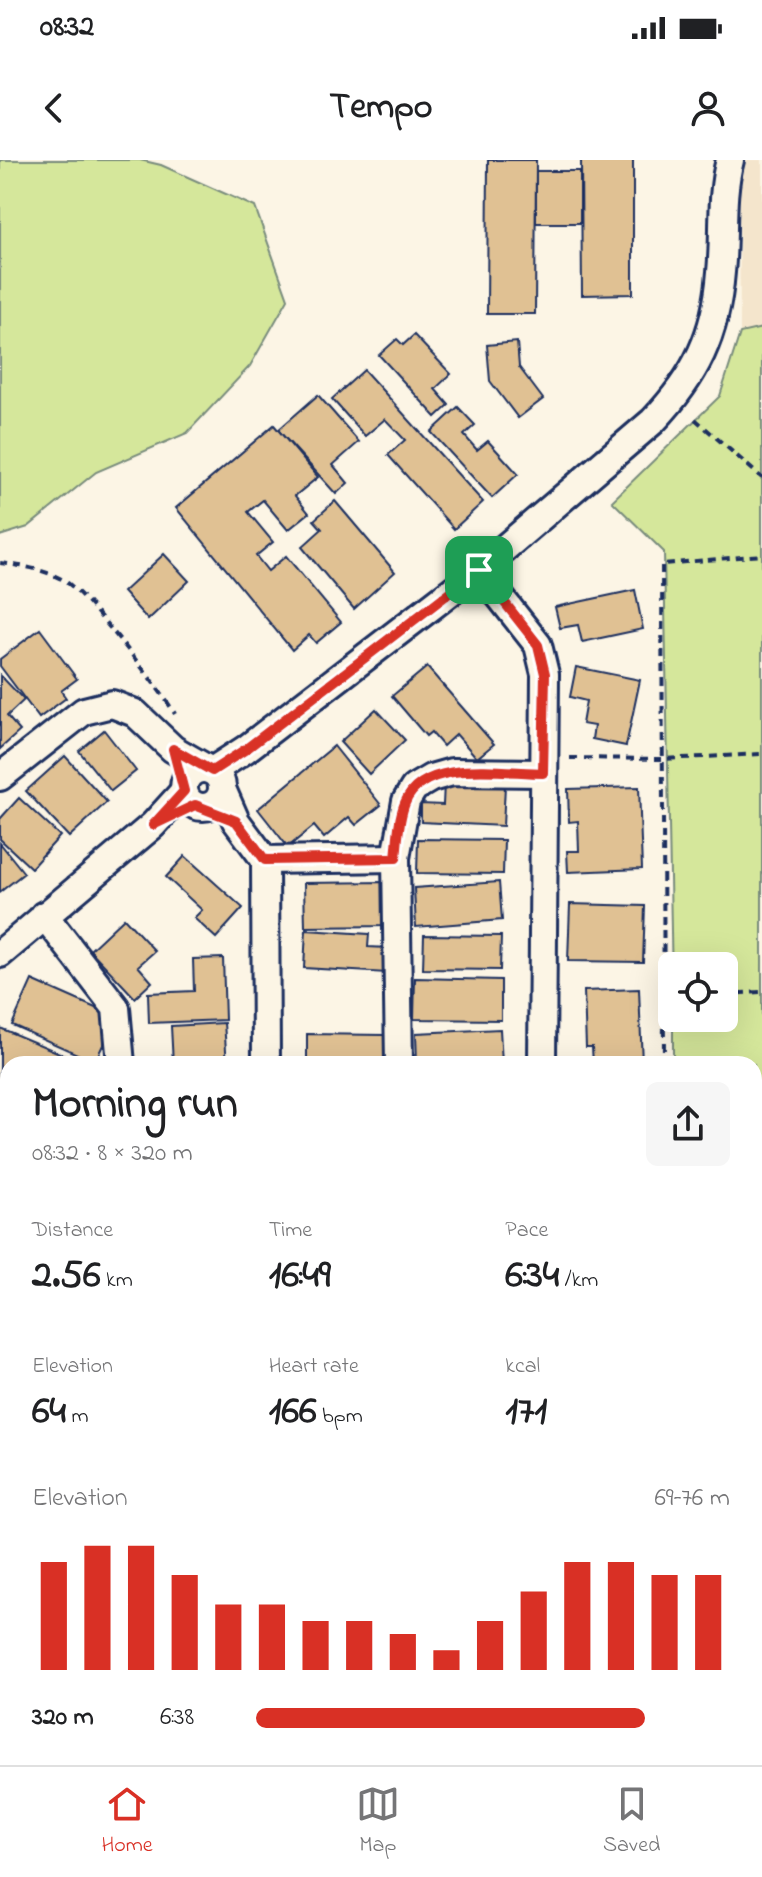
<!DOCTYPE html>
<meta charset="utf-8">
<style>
:root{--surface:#fff;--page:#f6f6f6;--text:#202124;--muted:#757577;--line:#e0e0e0;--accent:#d93025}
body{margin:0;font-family:"Indie Flower",sans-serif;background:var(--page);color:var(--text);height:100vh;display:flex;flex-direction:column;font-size:30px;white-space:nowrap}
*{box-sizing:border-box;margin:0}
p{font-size:26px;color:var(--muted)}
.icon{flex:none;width:44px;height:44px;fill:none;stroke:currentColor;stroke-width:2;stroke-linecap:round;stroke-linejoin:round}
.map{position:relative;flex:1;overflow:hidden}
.drawer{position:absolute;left:0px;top:896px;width:762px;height:710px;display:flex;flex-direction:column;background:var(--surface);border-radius:24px 24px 0 0;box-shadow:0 8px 32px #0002}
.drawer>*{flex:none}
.buttons{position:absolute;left:658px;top:792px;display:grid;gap:16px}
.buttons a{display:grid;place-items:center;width:80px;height:80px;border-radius:12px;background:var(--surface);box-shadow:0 8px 32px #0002;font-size:40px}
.pin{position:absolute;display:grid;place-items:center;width:68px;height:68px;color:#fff;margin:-34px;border-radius:16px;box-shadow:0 4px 12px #0006}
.round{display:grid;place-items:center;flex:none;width:84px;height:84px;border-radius:12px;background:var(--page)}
.summary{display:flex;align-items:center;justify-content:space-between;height:136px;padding:0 32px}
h1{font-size:44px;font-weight:700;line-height:60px}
.metrics{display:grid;grid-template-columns:repeat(3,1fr);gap:12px;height:136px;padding:8px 32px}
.metrics div{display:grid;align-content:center}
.metrics b{font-size:40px;font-weight:700}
.metrics small{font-size:22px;font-weight:400}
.metrics p{font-size:22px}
.chart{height:224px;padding:16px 32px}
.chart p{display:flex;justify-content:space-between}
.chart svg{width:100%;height:144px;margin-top:8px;stroke:var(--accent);stroke-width:6}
ul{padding:0 32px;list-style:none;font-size:26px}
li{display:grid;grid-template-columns:128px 96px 1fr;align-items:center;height:60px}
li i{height:20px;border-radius:10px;background:var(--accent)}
.status{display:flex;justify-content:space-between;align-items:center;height:56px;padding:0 40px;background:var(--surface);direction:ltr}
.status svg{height:22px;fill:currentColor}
header{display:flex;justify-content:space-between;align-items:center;height:104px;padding:0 32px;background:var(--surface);font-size:36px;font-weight:700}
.dock{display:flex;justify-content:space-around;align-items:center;height:112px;border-top:2px solid var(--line);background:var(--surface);font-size:22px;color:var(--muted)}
.dock a{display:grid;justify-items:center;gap:4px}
.dock .on{color:var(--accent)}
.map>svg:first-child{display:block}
.built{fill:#f4e5cc}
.green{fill:#d5e79b;stroke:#788b7c;stroke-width:2}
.water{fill:#8fcaef;stroke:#618cb5;stroke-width:2}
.building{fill:#e0c193;stroke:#1b2f5e;stroke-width:2}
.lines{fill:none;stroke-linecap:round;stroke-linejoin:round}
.minor-casing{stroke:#1b2f5e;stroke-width:32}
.path{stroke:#1b2f5e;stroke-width:4;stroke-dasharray:8 6;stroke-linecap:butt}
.minor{stroke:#fcf5e5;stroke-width:26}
.route-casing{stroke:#fff;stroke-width:16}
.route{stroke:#d93025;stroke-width:10}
</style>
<div class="status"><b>08:32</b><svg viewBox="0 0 49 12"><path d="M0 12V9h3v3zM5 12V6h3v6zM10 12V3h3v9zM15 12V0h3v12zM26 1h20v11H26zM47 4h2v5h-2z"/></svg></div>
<header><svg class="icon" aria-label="back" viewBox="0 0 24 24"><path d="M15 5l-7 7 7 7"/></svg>Tempo<svg class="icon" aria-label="person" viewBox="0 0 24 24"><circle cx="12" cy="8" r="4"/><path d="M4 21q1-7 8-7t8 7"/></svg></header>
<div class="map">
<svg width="762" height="1605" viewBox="0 0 762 1605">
<rect width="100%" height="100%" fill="#fcf5e5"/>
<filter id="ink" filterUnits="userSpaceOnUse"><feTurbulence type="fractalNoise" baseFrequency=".0125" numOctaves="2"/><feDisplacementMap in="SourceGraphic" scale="16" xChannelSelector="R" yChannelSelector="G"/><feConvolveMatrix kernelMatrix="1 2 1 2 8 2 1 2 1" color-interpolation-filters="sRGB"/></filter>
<g filter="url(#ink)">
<polygon class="built" points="747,0 762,0 762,168 740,173 739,15"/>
<g class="green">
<polygon points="0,0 140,0 161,5 255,47 288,139 250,206 187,273 96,312 28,367 0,376"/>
<polygon points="762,168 762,1136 754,1136 754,904 673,904 673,858 724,858 724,806 672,806 672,825 664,392 612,341 720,236 740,173"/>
<polygon points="0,1103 8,1108 8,1264 0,1264"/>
<polygon points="754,1170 762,1170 762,1474 754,1476"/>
<polygon points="0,1429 8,1429 8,1535 0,1534"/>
</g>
<polygon class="water" points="762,1474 762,1605 0,1605 0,1534 8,1535 8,1598 754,1598 754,1476"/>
<g class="building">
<polygon points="488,0 536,0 535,154 487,154"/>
<polygon points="581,0 633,0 633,134 582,135"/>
<rect x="536" y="11" width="44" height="52"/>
<polygon points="414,175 451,214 435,229 449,245 436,257 379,195 397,179 403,185"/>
<polygon points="517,182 519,207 543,239 518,258 490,221 487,185"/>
<polygon points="364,210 483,342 454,369 388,295 405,280 385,259 365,276 332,239"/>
<polygon points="318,235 359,282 333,305 348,323 336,334 278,270"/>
<polygon points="458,247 475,265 464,275 477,290 488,281 518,314 492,338 431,272"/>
<polygon points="274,265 318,317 295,336 309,353 288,370 263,340 248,352 273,382 256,396 268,411 286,396 341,462 316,483 309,475 292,490 176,348"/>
<polygon points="335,341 395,412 354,449 302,387 322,369 314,360"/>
<polygon points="164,394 189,421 148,460 123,432"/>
<polygon points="635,430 643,469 582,482 578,465 560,468 555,447"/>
<polygon points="40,469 77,519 61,531 66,538 39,558 0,506 0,499"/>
<polygon points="427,507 494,584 477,598 456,574 443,586 431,572 426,576 392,536"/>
<polygon points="576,507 640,520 626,586 592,579 594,566 582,564 586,541 570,537"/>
<polygon points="0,515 24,540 7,556 20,571 0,589"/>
<polygon points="376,549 405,580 369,614 340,582"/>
<polygon points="104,570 136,611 111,631 79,591"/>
<polygon points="334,586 381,645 356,665 349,657 324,678 314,666 288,687 258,649"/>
<polygon points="65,596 107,642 69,677 26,631"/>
<polygon points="444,623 505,625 503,666 421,662 421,644 443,645"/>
<polygon points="639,627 642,709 568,712 567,691 579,691 578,661 569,662 568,629"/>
<polygon points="19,638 60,676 31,708 0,679 0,659"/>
<polygon points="418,679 504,680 503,714 417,713"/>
<polygon points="0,683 24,713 0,732"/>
<polygon points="185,696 243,748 216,778 194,758 202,750 166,717"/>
<polygon points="387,722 388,766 305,767 304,723"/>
<polygon points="499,722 502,760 416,767 414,728"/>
<polygon points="570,744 645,746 643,802 568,801"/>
<polygon points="124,758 155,791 138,806 152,822 135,838 90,790"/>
<polygon points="306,770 369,774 368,787 388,788 387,813 304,808"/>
<polygon points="424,775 501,776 500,810 423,809"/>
<polygon points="223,798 225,860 149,863 148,833 194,831 193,799"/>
<polygon points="415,818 501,820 501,860 414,859"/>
<polygon points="32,820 116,857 95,902 12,865"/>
<polygon points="639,829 642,904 593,904 592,887 586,887 584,831"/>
<polygon points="224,863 227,904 173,904 171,866"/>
<polygon points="0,868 74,899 72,904 8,904 8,919 0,916"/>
<polygon points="500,869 502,904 417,904 416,873"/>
<polygon points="307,874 385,875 384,904 307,904"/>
<polygon points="5,930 8,987 0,987 0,931"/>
<polygon points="8,1002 8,1047 0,1048 0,1004"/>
<polygon points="0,1321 8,1322 8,1409 0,1408"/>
</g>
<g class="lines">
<g class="minor-casing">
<g id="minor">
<polyline points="479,410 538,485 545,514 542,904"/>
<circle cx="203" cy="628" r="19"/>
<path d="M 212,611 L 246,589 L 479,410 L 653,261 C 696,216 716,175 721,112 C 725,74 720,37 730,0"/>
<polyline points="0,617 84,551 112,544 135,553 173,589 206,608"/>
<polyline points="222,629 236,661 265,700 266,904"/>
<polyline points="265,700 396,698"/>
<polyline points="44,755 116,848 121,904"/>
<polyline points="0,794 153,665 184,631"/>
<polyline points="399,904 396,698 406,641 414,628 431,618 452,612 543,613"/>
<polyline points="0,1103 8,1108"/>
<polyline points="754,1152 762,1152"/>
<polyline points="0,1264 8,1264"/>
</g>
</g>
<g class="path">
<polyline points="695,259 762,318"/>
<path d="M 0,403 C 23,406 44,409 65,421 C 86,434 162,531 175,554"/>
<polyline points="570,598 663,599 762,594"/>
<polyline points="724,834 762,832"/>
<polyline points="664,904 662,404 762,395"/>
<polyline points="754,1020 762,1018"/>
<polyline points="754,1242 762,1245"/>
<polyline points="754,1414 762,1411"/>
<polyline points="0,1434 8,1434"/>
<polyline points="0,1470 8,1472"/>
</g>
<use href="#minor" class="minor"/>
</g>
</g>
<g class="lines" filter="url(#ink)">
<g class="route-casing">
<path id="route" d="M 479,410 L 538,485 L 545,514 L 543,613 C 504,613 424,597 405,643 C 398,660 398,680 396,698 L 265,700 L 236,661 L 195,645 L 153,665 L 184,631 L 173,589 L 212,611 L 246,589 Z"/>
</g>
<use href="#route" class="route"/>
</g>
</svg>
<div class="buttons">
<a><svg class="icon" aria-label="locate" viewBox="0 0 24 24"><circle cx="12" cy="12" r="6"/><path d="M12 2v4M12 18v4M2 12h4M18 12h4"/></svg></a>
</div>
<div class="pin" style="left:479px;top:410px;background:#1e9e55"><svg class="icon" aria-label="arrive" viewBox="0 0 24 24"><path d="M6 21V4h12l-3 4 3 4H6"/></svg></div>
<section class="drawer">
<div class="summary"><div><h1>Morning run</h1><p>08:32 · 8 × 320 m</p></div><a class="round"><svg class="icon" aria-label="share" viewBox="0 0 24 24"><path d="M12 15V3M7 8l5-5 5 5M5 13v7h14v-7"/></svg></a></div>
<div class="metrics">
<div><p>Distance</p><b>2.56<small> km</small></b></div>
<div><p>Time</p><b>16:49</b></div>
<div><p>Pace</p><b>6:34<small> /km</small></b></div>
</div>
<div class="metrics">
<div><p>Elevation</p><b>64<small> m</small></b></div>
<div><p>Heart rate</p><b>166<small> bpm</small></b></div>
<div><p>kcal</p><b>171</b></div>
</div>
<div class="chart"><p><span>Elevation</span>69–76 m</p>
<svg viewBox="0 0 160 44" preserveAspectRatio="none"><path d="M5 44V11M15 44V6M25 44V6M35 44V15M45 44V24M55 44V24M65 44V29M75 44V29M85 44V33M95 44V38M105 44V29M115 44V20M125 44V11M135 44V11M145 44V15M155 44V15"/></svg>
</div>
<ul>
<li><b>320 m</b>6:38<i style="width:82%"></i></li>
</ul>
</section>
</div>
<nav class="dock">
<a class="on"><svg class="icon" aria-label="home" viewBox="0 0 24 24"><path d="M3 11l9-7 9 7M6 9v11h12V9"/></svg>Home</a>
<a><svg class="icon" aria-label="map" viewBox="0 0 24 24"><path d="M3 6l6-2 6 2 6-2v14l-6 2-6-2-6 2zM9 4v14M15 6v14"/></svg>Map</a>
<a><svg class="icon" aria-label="saved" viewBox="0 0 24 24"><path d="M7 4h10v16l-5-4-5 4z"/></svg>Saved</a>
</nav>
